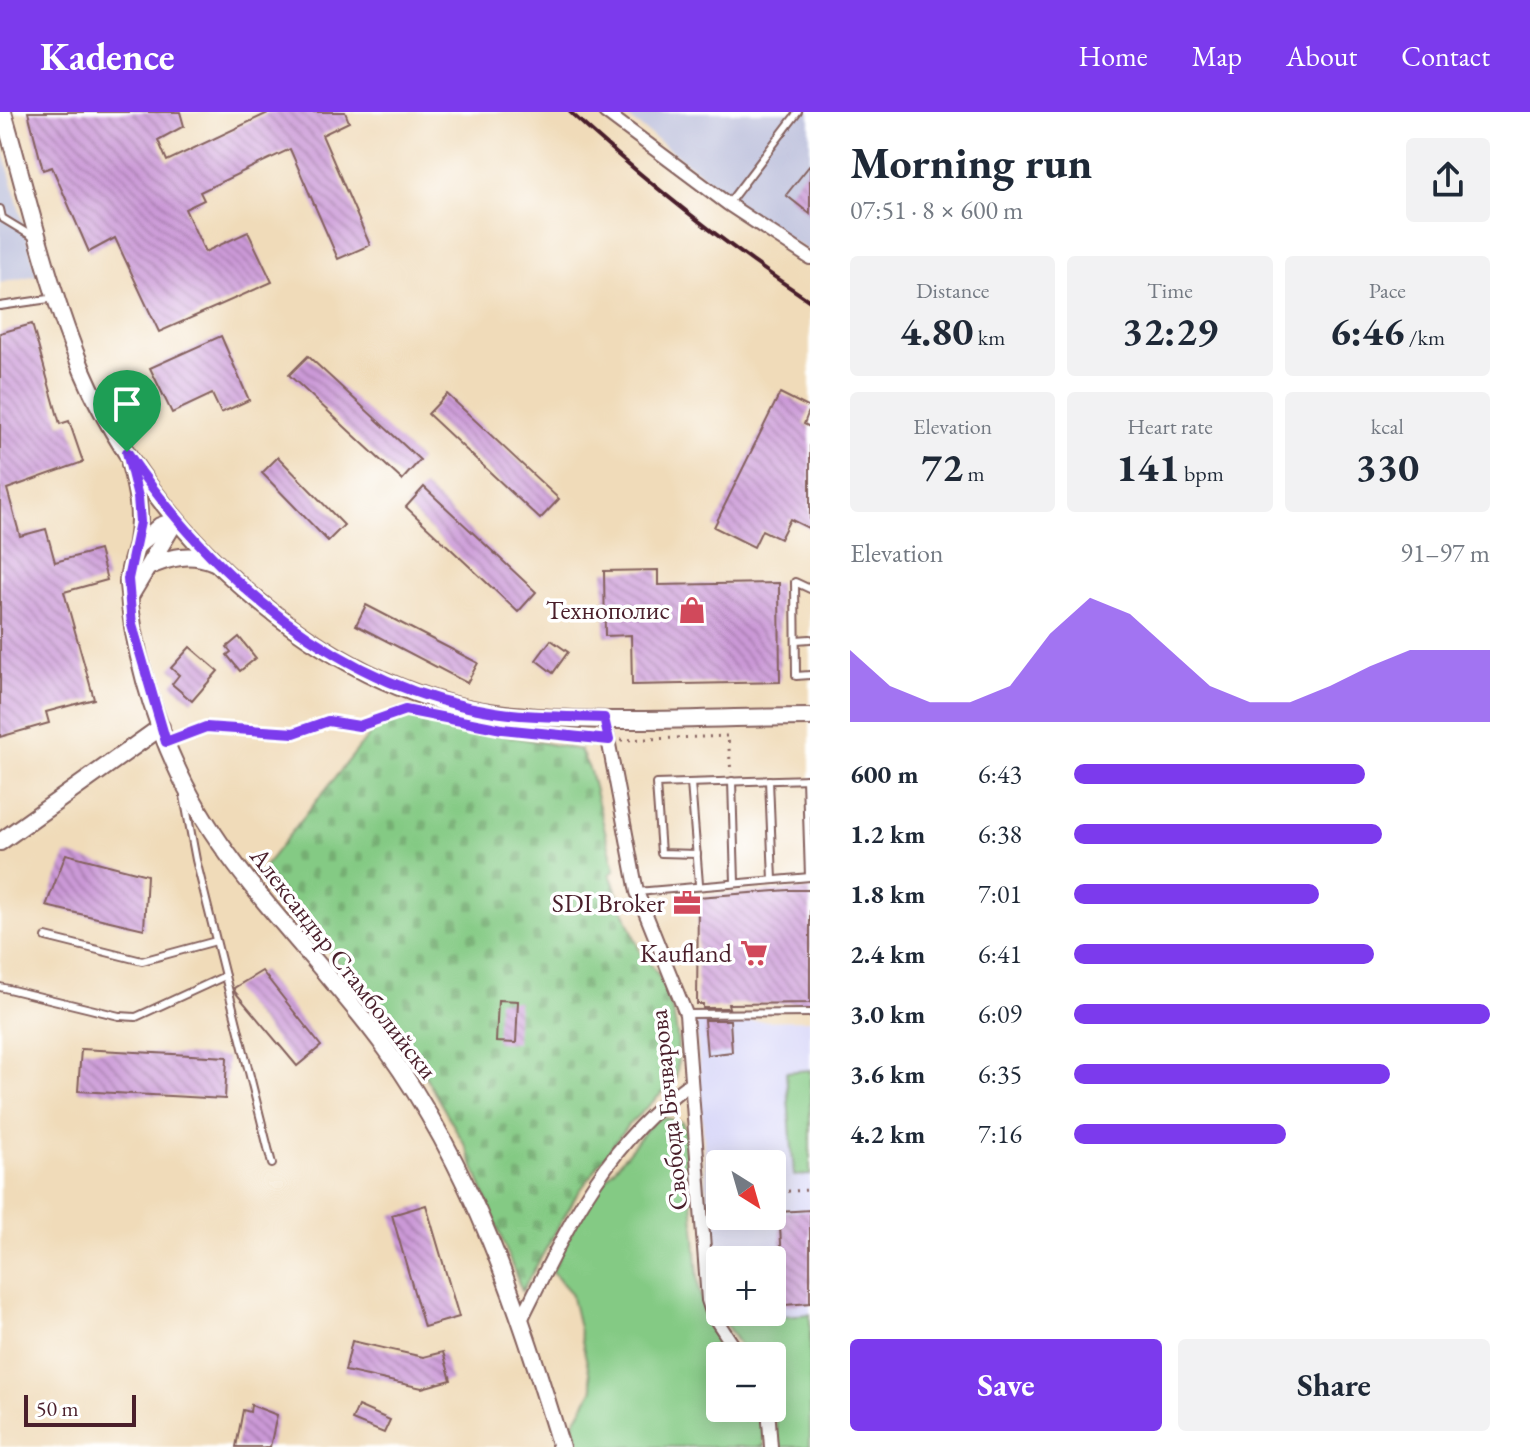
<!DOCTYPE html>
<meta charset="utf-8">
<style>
:root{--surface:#fff;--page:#f2f2f3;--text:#1f2937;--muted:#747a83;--accent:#7c3aed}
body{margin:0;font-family:"EB Garamond",serif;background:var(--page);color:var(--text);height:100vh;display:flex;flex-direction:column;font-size:30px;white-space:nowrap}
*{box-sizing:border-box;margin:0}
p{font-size:26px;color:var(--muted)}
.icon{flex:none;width:44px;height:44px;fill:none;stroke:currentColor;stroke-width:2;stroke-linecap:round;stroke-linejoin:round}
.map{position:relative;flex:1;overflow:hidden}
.drawer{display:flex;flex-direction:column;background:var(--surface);width:720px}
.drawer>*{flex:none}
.needle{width:52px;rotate:143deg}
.controls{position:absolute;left:706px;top:1038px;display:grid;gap:16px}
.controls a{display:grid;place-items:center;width:80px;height:80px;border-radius:8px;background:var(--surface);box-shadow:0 4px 20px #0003;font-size:40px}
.scale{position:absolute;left:24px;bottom:20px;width:112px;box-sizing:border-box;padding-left:8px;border:4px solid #4a1f2b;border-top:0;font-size:22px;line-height:28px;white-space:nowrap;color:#4a1f2b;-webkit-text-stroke:6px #fff;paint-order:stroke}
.pin{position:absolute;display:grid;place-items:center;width:68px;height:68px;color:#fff;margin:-82px -34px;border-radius:50% 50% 50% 0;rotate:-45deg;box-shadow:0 0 8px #0007}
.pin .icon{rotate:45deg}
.round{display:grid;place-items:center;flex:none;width:84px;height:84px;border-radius:8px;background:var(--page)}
.summary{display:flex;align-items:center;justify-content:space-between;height:136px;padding:0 40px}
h1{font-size:44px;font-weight:700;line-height:60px}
.stats{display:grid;grid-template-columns:repeat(3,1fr);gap:12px;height:136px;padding:8px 40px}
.stats div{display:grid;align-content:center;border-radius:8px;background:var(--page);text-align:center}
.stats b{font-size:40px;font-weight:700}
.stats small{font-size:22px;font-weight:400}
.stats p{font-size:22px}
.chart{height:224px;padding:16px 40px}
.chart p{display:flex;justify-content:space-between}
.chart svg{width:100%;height:144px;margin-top:8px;fill:var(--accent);opacity:.7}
.primary-button{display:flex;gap:16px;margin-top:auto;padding:16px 40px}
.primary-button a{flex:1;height:92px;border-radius:8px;background:var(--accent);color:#fff;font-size:32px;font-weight:700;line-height:92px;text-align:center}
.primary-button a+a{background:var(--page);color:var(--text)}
ul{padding:0 40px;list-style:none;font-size:26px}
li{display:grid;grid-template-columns:128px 96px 1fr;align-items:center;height:60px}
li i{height:20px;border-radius:10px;background:var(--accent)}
header{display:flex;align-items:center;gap:48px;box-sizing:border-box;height:112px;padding:0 40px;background:var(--accent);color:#fff}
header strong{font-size:38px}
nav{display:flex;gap:44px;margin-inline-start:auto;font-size:28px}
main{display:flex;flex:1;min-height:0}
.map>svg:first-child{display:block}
.built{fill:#d8d7f8;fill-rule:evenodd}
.industrial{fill:#bfc2dd}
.grass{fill:#84ca84;stroke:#677458;stroke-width:2}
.cemetery{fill:url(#cemetery-stones);stroke:#677458;stroke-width:2}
.building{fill:url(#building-back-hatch)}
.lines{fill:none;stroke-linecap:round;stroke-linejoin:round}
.lane-casing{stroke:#84615d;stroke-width:10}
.street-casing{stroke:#84615d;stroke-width:16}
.secondary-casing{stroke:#84615d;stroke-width:20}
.path{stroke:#84615d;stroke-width:3;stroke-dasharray:2 6;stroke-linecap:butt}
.lane{stroke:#fff;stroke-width:6}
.street{stroke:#fff;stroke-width:12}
.secondary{stroke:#fff;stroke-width:16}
.rail{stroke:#4a1f2b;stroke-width:4}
.route-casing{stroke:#fff;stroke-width:16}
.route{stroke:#7c3aed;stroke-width:10}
.labels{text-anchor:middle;stroke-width:7;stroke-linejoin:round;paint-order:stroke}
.poi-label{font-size:26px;fill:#4a1f2b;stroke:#fff;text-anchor:end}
.street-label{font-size:26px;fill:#4a1f2b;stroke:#fff}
</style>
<header>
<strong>Kadence</strong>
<nav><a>Home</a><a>Map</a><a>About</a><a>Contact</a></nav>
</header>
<main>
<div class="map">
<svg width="810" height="1335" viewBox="0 0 810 1335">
<defs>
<pattern id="cemetery-stones" width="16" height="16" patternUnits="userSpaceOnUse" patternTransform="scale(2)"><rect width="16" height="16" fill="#84ca84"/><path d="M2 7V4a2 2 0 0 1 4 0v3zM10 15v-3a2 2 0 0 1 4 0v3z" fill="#74ad72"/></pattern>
<pattern id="building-back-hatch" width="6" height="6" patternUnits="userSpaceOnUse" patternTransform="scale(2)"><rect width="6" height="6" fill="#cb99d7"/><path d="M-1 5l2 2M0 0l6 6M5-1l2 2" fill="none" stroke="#a77caf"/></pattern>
</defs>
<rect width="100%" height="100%" fill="#fff"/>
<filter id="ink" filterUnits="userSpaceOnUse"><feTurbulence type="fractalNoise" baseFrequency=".0125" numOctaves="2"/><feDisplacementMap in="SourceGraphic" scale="16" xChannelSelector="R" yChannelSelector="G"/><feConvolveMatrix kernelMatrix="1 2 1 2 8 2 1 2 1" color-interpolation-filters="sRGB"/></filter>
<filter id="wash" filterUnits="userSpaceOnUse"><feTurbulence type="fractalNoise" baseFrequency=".006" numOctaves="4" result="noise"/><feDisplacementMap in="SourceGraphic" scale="32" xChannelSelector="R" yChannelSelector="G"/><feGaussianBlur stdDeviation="1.8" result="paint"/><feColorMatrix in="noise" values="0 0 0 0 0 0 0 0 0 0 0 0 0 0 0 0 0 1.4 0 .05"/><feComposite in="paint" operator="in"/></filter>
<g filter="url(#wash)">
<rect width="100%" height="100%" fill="#f0dbb9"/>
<path class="built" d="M 810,908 L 810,1335 L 777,1335 L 772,1244 L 747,1244 L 723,1208 L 713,1173 L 696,910 ZM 720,1052 L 772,1052 L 772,1104 L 720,1104 ZM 720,1148 L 772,1148 L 772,1200 L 720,1200 Z"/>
<g class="industrial">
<polygon points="621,0 810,0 810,140 771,116"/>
<polygon points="0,26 37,163 0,171"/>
</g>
<g class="grass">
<polygon points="810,958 810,1063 794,1064 786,960"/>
<polygon points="662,1005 682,1010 687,1022 699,1178 707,1209 730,1244 720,1244 720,1296 760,1296 764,1335 580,1335 573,1312 593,1277 571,1181 552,1160 585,1092 653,1010"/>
<polygon points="810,1202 810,1335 777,1335 772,1244 747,1244 723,1208"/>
</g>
<path class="cemetery" d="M 406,604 L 580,638 L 590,659 L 615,758 L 610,762 L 641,842 C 672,869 684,931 675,969 L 628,1013 L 576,1084 L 522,1179 L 466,1035 L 418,952 L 263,756 L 377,613 Z"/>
<g id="blocks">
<g class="building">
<polygon points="28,0 180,0 184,14 158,28 167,49 270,0 345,0 349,10 322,23 370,133 338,147 290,37 200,80 204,88 185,97 205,140 248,120 272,170 159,220 115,126 89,140 52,55 43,58"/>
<polygon points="810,53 810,102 786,83"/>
<polygon points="32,212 60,312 69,309 83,350 7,377 20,424 46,417 55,450 99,438 107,468 64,480 94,587 46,600 49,611 0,625 0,221"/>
<polygon points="221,224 249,288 221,301 212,282 172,301 150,256"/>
<polygon points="308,244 420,348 402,368 289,263"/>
<polygon points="780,281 810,296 804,312 810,315 810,417 790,407 780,427 762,418 754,435 714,415"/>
<polygon points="447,282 559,387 540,407 428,302"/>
<polygon points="278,345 344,413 328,429 262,361"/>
<polygon points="424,375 536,480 518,500 406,395"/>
<polygon points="658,458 658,473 779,471 780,570 632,573 631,523 605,524 604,459"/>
<polygon points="366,493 478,551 467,571 356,513"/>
<polygon points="239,525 256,546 240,559 227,543 231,540 227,535"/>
<polygon points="551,528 568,540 553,561 536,548"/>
<polygon points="190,535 218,559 192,589 172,572 179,563 171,556"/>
<polygon points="66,742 147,763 144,817 46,794"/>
<polygon points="789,778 810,778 810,891 728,892 729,896 703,896 703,892 697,892 698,785"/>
<polygon points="262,859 321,934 297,954 235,880 234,876"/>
<polygon points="498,888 518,889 516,931 496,930"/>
<polygon points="704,908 730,908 732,940 707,943"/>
<polygon points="81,937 227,945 225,987 78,979"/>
<polygon points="426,1093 459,1205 424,1215 392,1103"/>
<polygon points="810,1098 810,1191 785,1193 779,1100"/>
<polygon points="352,1229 423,1245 443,1240 451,1268 422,1276 345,1259"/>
<polygon points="251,1293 277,1303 270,1335 236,1335 243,1298 250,1300"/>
<polygon points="358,1294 390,1308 384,1321 352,1308"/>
</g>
</g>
</g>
<g filter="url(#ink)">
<use href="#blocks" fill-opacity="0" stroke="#84615d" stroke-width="2"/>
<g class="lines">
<g class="lane-casing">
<g id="lane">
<polyline points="728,92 798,0"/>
<polyline points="0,97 2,106 35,126"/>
<polyline points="0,194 56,186"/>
<polyline points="810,477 795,470 796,564 810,563"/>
<polyline points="796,528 810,527"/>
<polyline points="806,667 809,765"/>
<polyline points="769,668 773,768"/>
<polyline points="732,669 735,770"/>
<polyline points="691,671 699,772"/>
<polyline points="184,684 196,748 272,1052"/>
<polyline points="697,742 661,741 656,672 810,667"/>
<polyline points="637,780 810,765"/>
<polyline points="46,825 142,849 216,829"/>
<polyline points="0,875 119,904 136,905 225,864"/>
<polyline points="686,902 810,901"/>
</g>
</g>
<g class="street-casing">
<g id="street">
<polyline points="605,0 728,92 810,146"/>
<polyline points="604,606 637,780 686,902 708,1188 713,1203 740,1244"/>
<path d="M 522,1206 C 568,1114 604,1033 690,971"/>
<polyline points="768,1296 771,1335"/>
</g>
</g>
<g class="secondary-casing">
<g id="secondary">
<path d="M 3,0 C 28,86 48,177 83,260 C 151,418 320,578 496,601 C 599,614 707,605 810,605"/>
<path d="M 130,352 C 137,379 142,402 137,430 C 135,444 128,456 128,471 C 132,535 152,604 180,663 C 229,766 321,846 387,938 C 473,1058 519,1195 561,1335"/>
<polyline points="137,434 160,414 176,408"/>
<path d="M 148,455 C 170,445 191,440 214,450"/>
<polyline points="130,484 176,408"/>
<polyline points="0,730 161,615"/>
</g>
</g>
<g class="path">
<polyline points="180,624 206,615 294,621 328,609 359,614 395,600 419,600"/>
<polyline points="565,624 593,626"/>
<polyline points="621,628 728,624 731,661"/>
<polyline points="772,1080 810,1078"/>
</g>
<use href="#lane" class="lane"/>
<use href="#street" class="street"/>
<use href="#secondary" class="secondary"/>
<path class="rail" d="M 570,0 C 646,70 724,132 810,189"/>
</g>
</g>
<g class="lines" filter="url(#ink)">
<g class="route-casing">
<path id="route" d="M 127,340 C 211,465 340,577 495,600 C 530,606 568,604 604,606 L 609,628 L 502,617 L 405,598 L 359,614 L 328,609 L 294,621 L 206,615 L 166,630 L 132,513 L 128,467 L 140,410 L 138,385 Z"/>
</g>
<use href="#route" class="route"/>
</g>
<defs>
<g id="shop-bare" transform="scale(2.16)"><path d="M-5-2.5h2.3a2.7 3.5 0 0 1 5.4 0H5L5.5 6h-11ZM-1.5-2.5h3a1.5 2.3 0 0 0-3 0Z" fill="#d1495b" stroke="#fff" stroke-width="2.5" paint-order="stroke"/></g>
<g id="office-bare" transform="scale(2.16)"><path d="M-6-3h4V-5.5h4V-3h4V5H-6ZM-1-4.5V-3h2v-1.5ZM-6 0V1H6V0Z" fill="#d1495b" stroke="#fff" stroke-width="2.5" paint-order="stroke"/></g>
<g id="supermarket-bare" transform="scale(2.16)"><path d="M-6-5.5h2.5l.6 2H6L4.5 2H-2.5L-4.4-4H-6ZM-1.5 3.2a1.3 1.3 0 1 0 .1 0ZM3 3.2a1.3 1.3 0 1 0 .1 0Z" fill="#d1495b" stroke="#fff" stroke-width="2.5" paint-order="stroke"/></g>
</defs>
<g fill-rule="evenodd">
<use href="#shop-bare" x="692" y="498"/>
<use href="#office-bare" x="687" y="791"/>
<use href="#supermarket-bare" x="754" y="841"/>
</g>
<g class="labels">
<g class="poi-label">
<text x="670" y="507">Технополис</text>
<text x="665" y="800">SDI Broker</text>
<text x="732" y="850">Kaufland</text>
</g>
<g class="street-label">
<text transform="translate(344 851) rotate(52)" y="9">Александър Стамболийски</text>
<text transform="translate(668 998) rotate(-96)" y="9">Свобода Бъчварова</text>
</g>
</g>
</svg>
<div class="controls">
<a><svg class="needle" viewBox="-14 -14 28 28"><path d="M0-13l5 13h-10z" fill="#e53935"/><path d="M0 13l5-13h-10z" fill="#747a83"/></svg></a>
<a>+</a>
<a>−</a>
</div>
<div class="scale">50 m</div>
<div class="pin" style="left:127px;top:340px;background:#1e9e55"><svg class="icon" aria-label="arrive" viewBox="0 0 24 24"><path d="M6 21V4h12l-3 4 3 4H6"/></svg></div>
</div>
<section class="drawer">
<div class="summary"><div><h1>Morning run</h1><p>07:51 · 8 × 600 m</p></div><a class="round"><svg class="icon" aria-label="share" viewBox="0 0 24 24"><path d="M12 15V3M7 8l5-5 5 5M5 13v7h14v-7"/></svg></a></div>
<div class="stats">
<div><p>Distance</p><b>4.80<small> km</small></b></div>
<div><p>Time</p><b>32:29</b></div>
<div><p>Pace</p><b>6:46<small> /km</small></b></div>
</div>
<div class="stats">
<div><p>Elevation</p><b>72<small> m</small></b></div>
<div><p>Heart rate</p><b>141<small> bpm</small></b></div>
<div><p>kcal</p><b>330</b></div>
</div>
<div class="chart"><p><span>Elevation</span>91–97 m</p>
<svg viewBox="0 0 160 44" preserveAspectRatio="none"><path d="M0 44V22L10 33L20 38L30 38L40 33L50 17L60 6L70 11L80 22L90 33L100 38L110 38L120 33L130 27L140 22L150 22L160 22V44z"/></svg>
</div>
<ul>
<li><b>600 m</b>6:43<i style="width:70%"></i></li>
<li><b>1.2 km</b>6:38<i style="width:74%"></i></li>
<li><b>1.8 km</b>7:01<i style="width:59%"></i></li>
<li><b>2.4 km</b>6:41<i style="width:72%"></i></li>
<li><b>3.0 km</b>6:09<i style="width:100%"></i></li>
<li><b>3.6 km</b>6:35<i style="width:76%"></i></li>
<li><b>4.2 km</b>7:16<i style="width:51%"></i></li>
</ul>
<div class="primary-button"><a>Save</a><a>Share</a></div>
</section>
</main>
